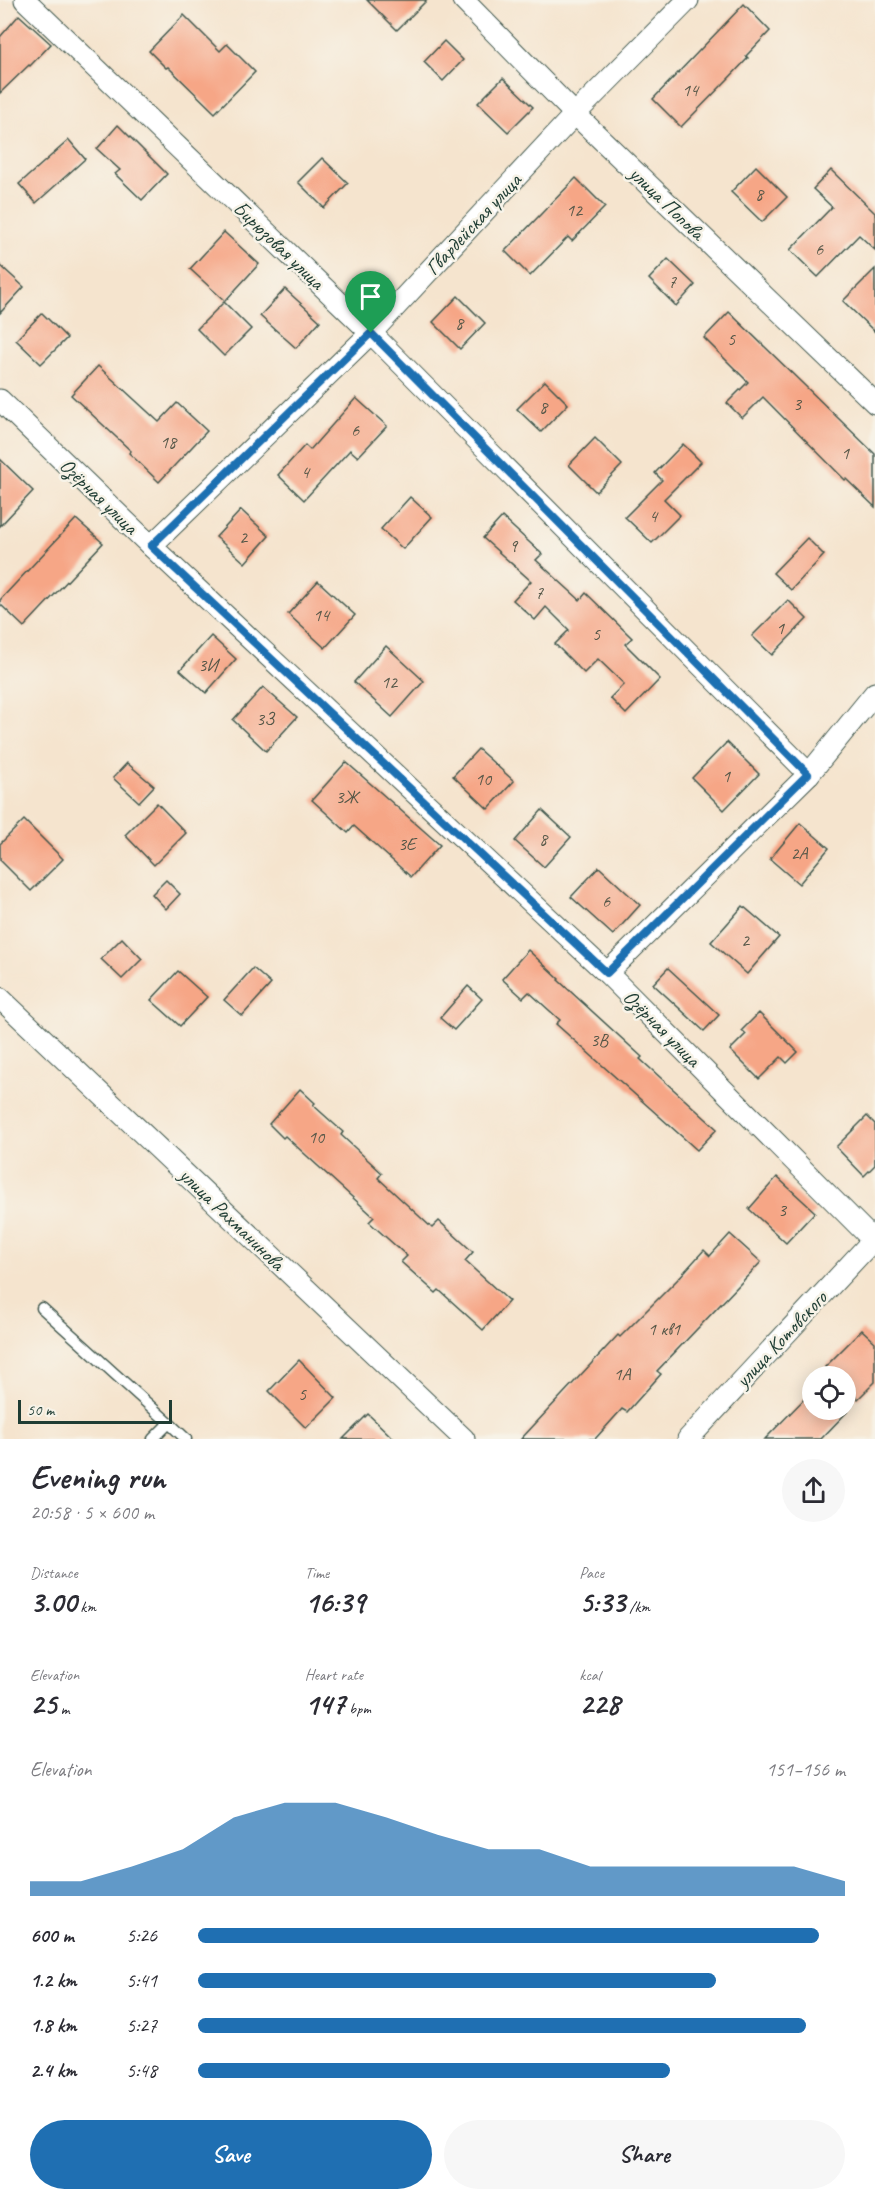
<!DOCTYPE html>
<meta charset="utf-8">
<style>
:root{--surface:#fff;--page:#f7f7f7;--text:#2b2b33;--muted:#7c7c81;--accent:#1f6fb2}
body{margin:0;font-family:Caveat,sans-serif;background:var(--page);color:var(--text);height:100vh;display:flex;flex-direction:column;font-size:22px;white-space:nowrap}
*{box-sizing:border-box;margin:0}
p{font-size:20px;color:var(--muted)}
.icon{flex:none;width:33px;height:33px;fill:none;stroke:currentColor;stroke-width:2;stroke-linecap:round;stroke-linejoin:round}
.map{position:relative;height:1439px;overflow:hidden}
.details{display:flex;flex-direction:column;background:var(--surface);flex:1}
.details>*{flex:none}
.buttons{position:absolute;left:802px;top:1366px;display:grid;gap:12px}
.buttons a{display:grid;place-items:center;width:54px;height:54px;border-radius:50%;background:var(--surface);box-shadow:0 3px 15px #0003;font-size:30px}
.scale{position:absolute;left:18px;bottom:15px;width:154px;box-sizing:border-box;padding-left:6px;border:3px solid #1f3d34;border-top:0;font-size:16px;line-height:21px;white-space:nowrap;color:#1f3d34;-webkit-text-stroke:4px #f7f3e8;paint-order:stroke}
.pin{position:absolute;display:grid;place-items:center;width:51px;height:51px;color:#fff;margin:-62px -26px;border-radius:50% 50% 50% 0;rotate:-45deg;box-shadow:0 0 6px #0007}
.pin .icon{rotate:45deg}
.round{display:grid;place-items:center;flex:none;width:63px;height:63px;border-radius:32px;background:var(--page)}
.headline{display:flex;align-items:center;justify-content:space-between;height:102px;padding:0 30px}
h1{font-size:33px;font-weight:700;line-height:45px}
.stats{display:grid;grid-template-columns:repeat(3,1fr);gap:9px;height:102px;padding:6px 30px}
.stats div{display:grid;align-content:center}
.stats b{font-size:30px;font-weight:700}
.stats small{font-size:16px;font-weight:400}
.stats p{font-size:16px}
.chart{height:168px;padding:12px 30px}
.chart p{display:flex;justify-content:space-between}
.chart svg{width:100%;height:108px;margin-top:6px;fill:var(--accent);opacity:.7}
.action{display:flex;gap:12px;margin-top:auto;padding:12px 30px}
.action a{flex:1;height:69px;border-radius:36px;background:var(--accent);color:#fff;font-size:24px;font-weight:700;line-height:69px;text-align:center}
.action a+a{background:var(--page);color:var(--text)}
ul{padding:0 30px;list-style:none;font-size:20px}
li{display:grid;grid-template-columns:96px 72px 1fr;align-items:center;height:45px}
li i{height:15px;border-radius:8px;background:var(--accent)}
.map>svg:first-child{display:block}
.building{fill:#f6a686}
.lines{fill:none;stroke-linecap:round;stroke-linejoin:round}
.lane-casing{stroke:#3f564b;stroke-width:13}
.street-casing{stroke:#3f564b;stroke-width:23}
.lane{stroke:#fff;stroke-width:10}
.street{stroke:#fff;stroke-width:21}
.route-casing{stroke:#fff;stroke-width:12}
.route{stroke:#1f6fb2;stroke-width:8}
.labels{text-anchor:middle;stroke-width:5;stroke-linejoin:round;paint-order:stroke}
.number-label{font-size:18px;fill:#555748}
.street-label{font-size:21px;fill:#1f3d34;stroke:#f7f3e8}
</style>
<div class="map">
<svg width="875" height="1439" viewBox="0 0 875 1439">
<rect width="100%" height="100%" fill="#f7f3e8"/>
<filter id="ink" filterUnits="userSpaceOnUse"><feTurbulence type="fractalNoise" baseFrequency=".0167" numOctaves="2"/><feDisplacementMap in="SourceGraphic" scale="12" xChannelSelector="R" yChannelSelector="G"/><feConvolveMatrix kernelMatrix="1 2 1 2 8 2 1 2 1" color-interpolation-filters="sRGB"/></filter>
<filter id="wash" filterUnits="userSpaceOnUse"><feTurbulence type="fractalNoise" baseFrequency=".008" numOctaves="4" result="noise"/><feDisplacementMap in="SourceGraphic" scale="24" xChannelSelector="R" yChannelSelector="G"/><feGaussianBlur stdDeviation="1.35" result="paint"/><feColorMatrix in="noise" values="0 0 0 0 0 0 0 0 0 0 0 0 0 0 0 0 0 1.4 0 .05"/><feComposite in="paint" operator="in"/></filter>
<g filter="url(#wash)">
<rect width="100%" height="100%" fill="#f5e4ce"/>
<g id="blocks">
<g class="building">
<polygon points="367,0 427,0 397,30"/>
<polygon points="744,4 770,31 746,56 748,58 727,80 681,127 653,99"/>
<polygon points="19,15 51,44 30,66 29,65 0,93 0,37"/>
<polygon points="184,15 220,51 227,44 255,72 215,113 168,67 166,68 149,51"/>
<polygon points="444,41 463,60 443,81 424,62"/>
<polygon points="503,78 533,107 508,132 478,103"/>
<polygon points="118,125 167,174 142,200 115,174 120,170 97,149"/>
<polygon points="69,140 85,159 36,203 19,184"/>
<polygon points="322,158 348,183 324,208 298,182"/>
<polygon points="756,166 787,197 762,222 731,192"/>
<polygon points="831,170 875,213 875,250 859,235 818,277 790,250 832,207 813,189"/>
<polygon points="576,178 605,207 572,241 568,237 530,276 505,251"/>
<polygon points="224,232 259,264 225,301 190,269"/>
<polygon points="668,259 695,285 676,306 649,279"/>
<polygon points="0,265 24,287 0,313"/>
<polygon points="875,269 875,332 843,301"/>
<polygon points="285,289 320,321 296,348 260,316"/>
<polygon points="458,296 485,323 460,349 433,322"/>
<polygon points="224,302 251,329 224,356 197,329"/>
<polygon points="729,312 875,454 875,507 846,479 845,480 763,397 742,418 727,403 748,382 704,338"/>
<polygon points="42,313 67,338 41,364 16,340"/>
<polygon points="98,366 159,422 177,403 207,431 159,482 129,453 131,451 71,395"/>
<polygon points="545,381 568,404 541,432 517,409"/>
<polygon points="356,398 387,426 358,457 350,450 304,500 278,475 305,445 310,450"/>
<polygon points="595,438 622,465 596,492 569,465"/>
<polygon points="683,444 701,462 664,499 680,515 652,543 625,517 662,480 655,473"/>
<polygon points="0,459 33,491 0,526"/>
<polygon points="410,497 432,517 403,549 381,529"/>
<polygon points="241,510 269,536 245,563 216,537"/>
<polygon points="502,517 542,554 536,560 580,600 586,593 632,638 625,644 660,679 626,714 610,698 624,684 598,659 584,673 555,644 569,630 546,607 535,620 513,600 531,581 483,538"/>
<polygon points="76,519 103,543 24,627 0,604 0,600"/>
<polygon points="807,538 824,555 791,590 773,573"/>
<polygon points="318,581 355,615 325,648 288,614"/>
<polygon points="788,600 807,619 772,655 752,636"/>
<polygon points="211,636 236,659 206,693 180,670"/>
<polygon points="386,646 424,681 392,717 354,682"/>
<polygon points="263,687 297,717 266,751 233,720"/>
<polygon points="727,742 759,774 724,810 692,778"/>
<polygon points="478,749 514,781 488,809 453,776"/>
<polygon points="346,762 440,845 411,877 354,826 348,833 312,800"/>
<polygon points="127,763 154,786 139,802 113,778"/>
<polygon points="157,803 186,833 154,865 125,835"/>
<polygon points="542,810 571,837 544,867 515,841"/>
<polygon points="24,820 63,859 31,891 0,860 0,844"/>
<polygon points="800,823 829,848 799,884 770,859"/>
<polygon points="599,867 640,905 613,935 571,897"/>
<polygon points="166,880 180,894 166,909 152,894"/>
<polygon points="743,906 779,937 747,974 711,942"/>
<polygon points="122,938 142,959 122,979 101,959"/>
<polygon points="528,950 559,979 558,980 642,1057 640,1059 717,1129 697,1150 556,1024 560,1020 529,992 523,998 502,979"/>
<polygon points="253,968 271,984 242,1016 224,1000"/>
<polygon points="668,968 719,1015 704,1031 653,984"/>
<polygon points="178,971 207,997 180,1026 151,1000"/>
<polygon points="468,986 482,999 454,1030 440,1018"/>
<polygon points="759,1013 798,1052 787,1063 781,1057 759,1079 730,1050 746,1034 742,1030"/>
<polygon points="300,1089 315,1103 313,1105 343,1132 341,1135 382,1173 378,1178 432,1228 439,1221 473,1252 465,1261 509,1301 483,1330 439,1290 436,1293 401,1262 407,1256 369,1222 374,1217 285,1136 283,1138 269,1124"/>
<polygon points="867,1116 875,1124 875,1165 864,1176 836,1147"/>
<polygon points="777,1177 815,1212 786,1243 749,1209"/>
<polygon points="730,1234 761,1262 657,1371 661,1374 627,1412 622,1409 595,1439 521,1439 618,1335 620,1337 677,1280 704,1250 710,1256"/>
<polygon points="862,1330 875,1342 875,1382 858,1399 846,1387 846,1377 836,1377 825,1367"/>
<polygon points="299,1360 336,1398 306,1428 269,1391"/>
<polygon points="813,1390 813,1410 849,1410 821,1439 765,1439"/>
<polygon points="368,1414 394,1439 343,1439"/>
</g>
</g>
</g>
<g filter="url(#ink)">
<use href="#blocks" fill-opacity="0" stroke="#3f564b" stroke-width="1.5"/>
<g class="lines">
<g class="lane-casing">
<g id="lane">
<polyline points="42,1308 169,1423"/>
<polyline points="153,1439 169,1423 186,1439"/>
</g>
</g>
<g class="street-casing">
<g id="street">
<polyline points="25,0 371,333 809,774"/>
<polyline points="463,0 575,114 875,403"/>
<polyline points="0,400 151,546 607,973 873,1240"/>
<polyline points="151,546 371,333 575,114 688,0"/>
<polyline points="607,973 809,774 875,693"/>
<polyline points="0,998 464,1439"/>
<polyline points="688,1439 875,1238"/>
</g>
</g>
<use href="#lane" class="lane"/>
<use href="#street" class="street"/>
</g>
</g>
<g class="lines" filter="url(#ink)">
<g class="route-casing">
<polygon id="route" points="371,333 808,774 607,973 151,546"/>
</g>
<use href="#route" class="route"/>
</g>
<g class="labels">
<g class="number-label">
<text x="690" y="96">14</text>
<text x="759" y="200">8</text>
<text x="574" y="216">12</text>
<text x="819" y="255">6</text>
<text x="672" y="288">7</text>
<text x="459" y="329">8</text>
<text x="731" y="345">5</text>
<text x="797" y="410">3</text>
<text x="543" y="413">8</text>
<text x="355" y="436">6</text>
<text x="168" y="448">18</text>
<text x="845" y="459">1</text>
<text x="305" y="478">4</text>
<text x="653" y="522">4</text>
<text x="243" y="543">2</text>
<text x="513" y="552">9</text>
<text x="539" y="599">7</text>
<text x="321" y="621">14</text>
<text x="780" y="634">1</text>
<text x="596" y="640">5</text>
<text x="208" y="671">3И</text>
<text x="389" y="688">12</text>
<text x="265" y="725">3З</text>
<text x="726" y="782">1</text>
<text x="483" y="785">10</text>
<text x="347" y="803">3Ж</text>
<text x="543" y="845">8</text>
<text x="407" y="850">3Е</text>
<text x="799" y="859">2А</text>
<text x="606" y="907">6</text>
<text x="745" y="946">2</text>
<text x="599" y="1046">3В</text>
<text x="316" y="1143">10</text>
<text x="782" y="1216">3</text>
<text x="664" y="1335">1 кв1</text>
<text x="622" y="1380">1А</text>
<text x="302" y="1400">5</text>
</g>
<g class="street-label">
<text transform="translate(667 203) rotate(44)" y="7">улица Попова</text>
<text transform="translate(473 224) rotate(-47)" y="7">Гвардейская улица</text>
<text transform="translate(279 245) rotate(44)" y="7">Бирюзовая улица</text>
<text transform="translate(99 496) rotate(44)" y="7">Озёрная улица</text>
<text transform="translate(662 1028) rotate(45)" y="7">Озёрная улица</text>
<text transform="translate(232 1219) rotate(44)" y="7">улица Рахманинова</text>
<text transform="translate(781 1339) rotate(-47)" y="7">улица Котовского</text>
</g>
</g>
</svg>
<div class="buttons">
<a><svg class="icon" aria-label="locate" viewBox="0 0 24 24"><circle cx="12" cy="12" r="6"/><path d="M12 2v4M12 18v4M2 12h4M18 12h4"/></svg></a>
</div>
<div class="scale">50 m</div>
<div class="pin" style="left:371px;top:333px;background:#1e9e55"><svg class="icon" aria-label="arrive" viewBox="0 0 24 24"><path d="M6 21V4h12l-3 4 3 4H6"/></svg></div>
</div>
<section class="details">
<div class="headline"><div><h1>Evening run</h1><p>20:58 · 5 × 600 m</p></div><a class="round"><svg class="icon" aria-label="share" viewBox="0 0 24 24"><path d="M12 15V3M7 8l5-5 5 5M5 13v7h14v-7"/></svg></a></div>
<div class="stats">
<div><p>Distance</p><b>3.00<small> km</small></b></div>
<div><p>Time</p><b>16:39</b></div>
<div><p>Pace</p><b>5:33<small> /km</small></b></div>
</div>
<div class="stats">
<div><p>Elevation</p><b>25<small> m</small></b></div>
<div><p>Heart rate</p><b>147<small> bpm</small></b></div>
<div><p>kcal</p><b>228</b></div>
</div>
<div class="chart"><p><span>Elevation</span>151–156 m</p>
<svg viewBox="0 0 160 44" preserveAspectRatio="none"><path d="M0 44V38L10 38L20 32L30 25L40 12L50 6L60 6L70 12L80 19L90 25L100 25L110 32L120 32L130 32L140 32L150 32L160 38V44z"/></svg>
</div>
<ul>
<li><b>600 m</b>5:26<i style="width:96%"></i></li>
<li><b>1.2 km</b>5:41<i style="width:80%"></i></li>
<li><b>1.8 km</b>5:27<i style="width:94%"></i></li>
<li><b>2.4 km</b>5:48<i style="width:73%"></i></li>
</ul>
<div class="action"><a>Save</a><a>Share</a></div>
</section>
